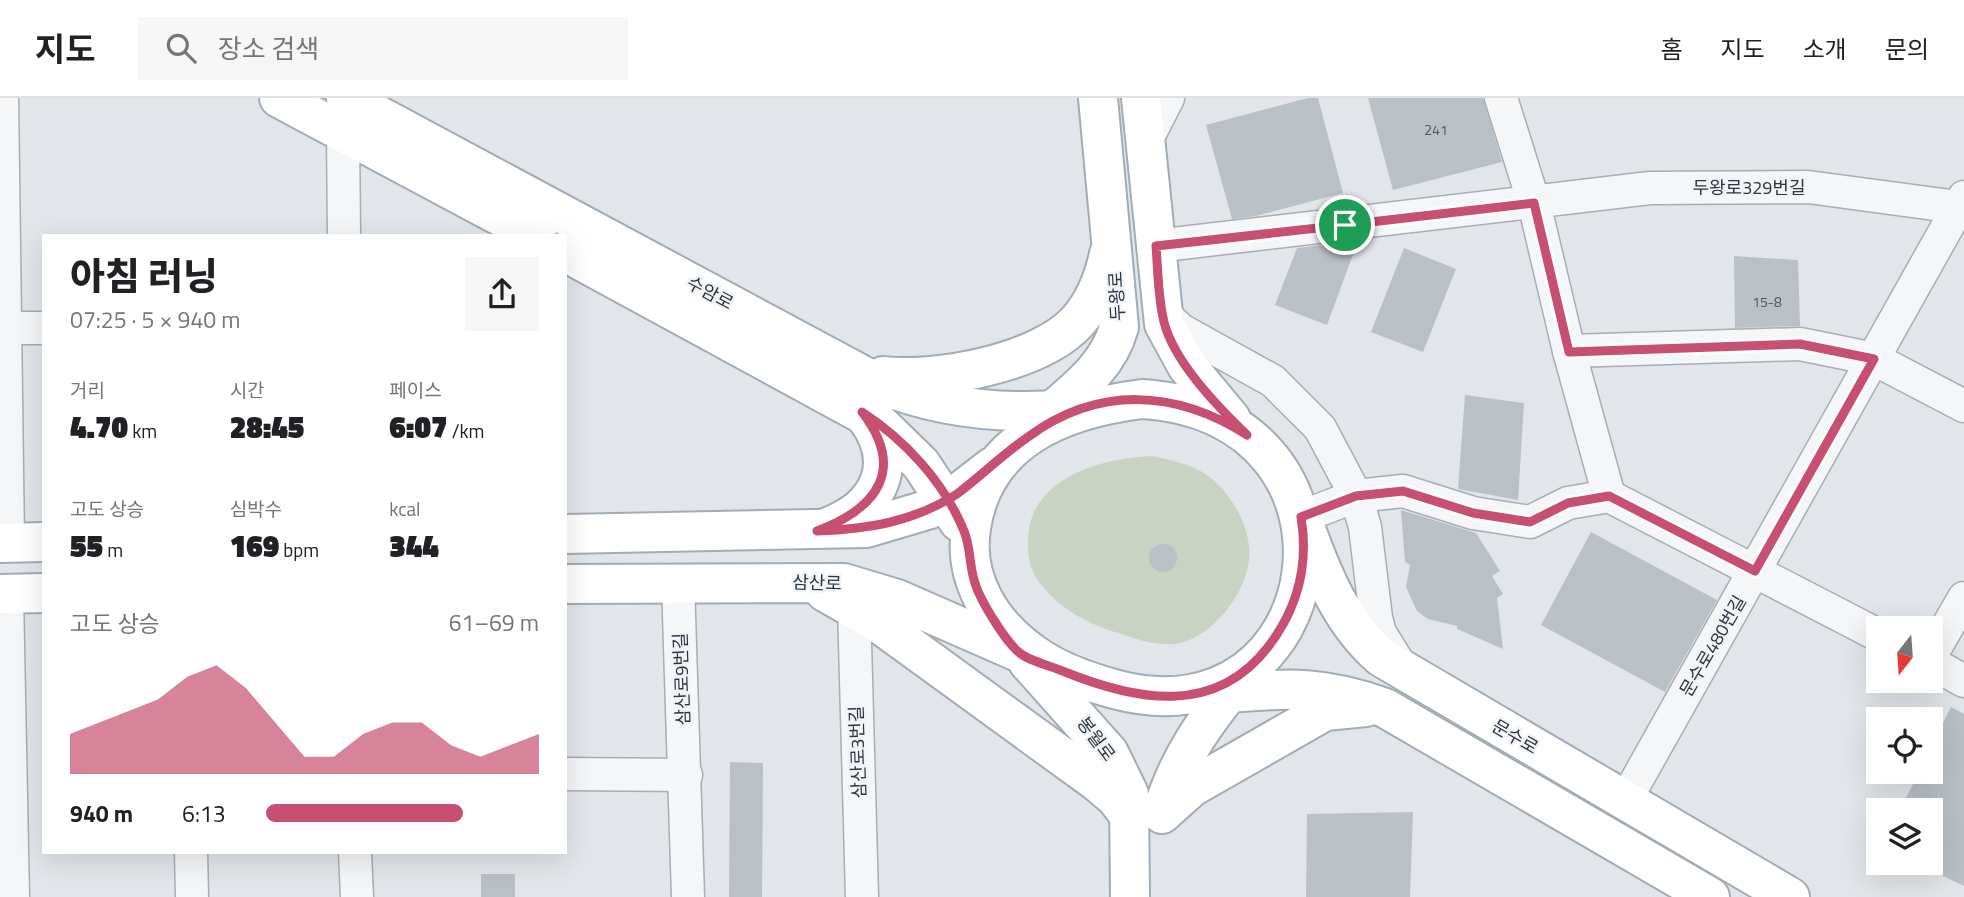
<!DOCTYPE html>
<html lang="ko">
<meta charset="utf-8">
<style>
:root{--surface:#fff;--page:#f6f6f6;--text:#202124;--muted:#757577;--line:#e0e0e0;--accent:#c74f6f}
body{margin:0;font-family:"Titillium Web","Noto Sans KR",sans-serif;background:var(--page);color:var(--text);height:100vh;display:flex;flex-direction:column;font-size:26px;white-space:nowrap}
*{box-sizing:border-box;margin:0}
p{font-size:23px;color:var(--muted)}
.icon{flex:none;width:38px;height:38px;fill:none;stroke:currentColor;stroke-width:2;stroke-linecap:round;stroke-linejoin:round}
.map{position:relative;flex:1;overflow:hidden}
.sheet{position:absolute;left:42px;top:136px;width:525px;height:620px;display:flex;flex-direction:column;background:var(--surface);border-radius:0px;box-shadow:0 7px 28px #0002}
.sheet>*{flex:none}
.needle{width:46px;rotate:197deg}
.buttons{position:absolute;left:1866px;top:518px;display:grid;gap:14px}
.buttons a{display:grid;place-items:center;width:77px;height:77px;border-radius:0px;background:var(--surface);box-shadow:0 7px 28px #0002;font-size:35px}
.pin{position:absolute;display:grid;place-items:center;width:60px;height:60px;color:#fff;margin:-30px;border:4px solid #fff;border-radius:50%;box-shadow:0 2px 7px #0007}
.round{display:grid;place-items:center;flex:none;width:74px;height:74px;border-radius:0px;background:var(--page)}
.summary{display:flex;align-items:center;justify-content:space-between;height:119px;padding:0 28px}
h1{font-size:38px;font-weight:800;line-height:52px}
.metrics{display:grid;grid-template-columns:repeat(3,1fr);gap:10px;height:119px;padding:7px 28px}
.metrics div{display:grid;align-content:center}
.metrics b{font-size:30px;font-weight:800}
.metrics small{font-size:19px;font-weight:400}
.metrics p{font-size:19px}
.chart{height:196px;padding:14px 28px}
.chart p{display:flex;justify-content:space-between}
.chart svg{width:100%;height:126px;margin-top:7px;fill:var(--accent);opacity:.7}
ul{padding:0 28px;list-style:none;font-size:23px}
li{display:grid;grid-template-columns:112px 84px 1fr;align-items:center;height:52px}
li i{height:18px;border-radius:9px;background:var(--accent)}
header{display:flex;align-items:center;gap:42px;box-sizing:border-box;height:98px;padding:0 35px;background:var(--surface);border-bottom:2px solid var(--line)}
header strong{font-size:33px}
nav{display:flex;gap:38px;margin-inline-start:auto;font-size:24px}
.search{width:490px;height:63px;background:var(--page);display:flex;align-items:center;gap:18px;box-sizing:border-box;padding:0 24px;border-radius:0px;color:var(--muted);font-size:26px}
.map>svg:first-child{display:block}
.green{fill:#c9d3c4}
.building{fill:#b9c0c6}
.lines{fill:none;stroke-linecap:round;stroke-linejoin:round}
.minor-casing{stroke:#a7adb4;stroke-width:35}
.major-casing{stroke:#a2acb5;stroke-width:42}
.minor{stroke:#f5f6f8;stroke-width:32}
.major{stroke:#fff;stroke-width:38}
.route-casing{stroke:#fff;stroke-width:14}
.route{stroke:#c74f6f;stroke-width:9}
.labels{text-anchor:middle;stroke-width:5;stroke-linejoin:round;paint-order:stroke}
.number-label{font-size:14px;fill:#4e5862}
.street-label{font-size:18px;fill:#2b3541;stroke:#f2f4f7}
</style>
<header>
<strong>지도</strong>
<div class="search"><svg class="icon" aria-label="search" viewBox="0 0 24 24"><circle cx="10" cy="10" r="6"/><path d="M15 15l6 6"/></svg>장소 검색</div>
<nav><a>홈</a><a>지도</a><a>소개</a><a>문의</a></nav>
</header>
<div class="map">
<svg width="1964" height="799" viewBox="0 0 1964 799">
<rect width="100%" height="100%" fill="#e2e6ea"/>
<path class="green" d="M 1152,358 C 1170,362 1192,366 1207,377 C 1229,393 1246,421 1249,448 C 1254,487 1214,541 1175,546 C 1156,548 1136,541 1118,535 C 1089,526 1063,513 1043,489 C 1030,474 1027,459 1028,440 C 1031,379 1102,360 1152,358 Z"/>
<g class="building">
<polygon points="1308,0 1318,0 1343,95 1256,118 1232,121 1206,27"/>
<polygon points="1368,0 1483,0 1502,64 1393,92"/>
<polygon points="1358,143 1327,227 1275,207 1297,150"/>
<polygon points="1404,150 1456,171 1423,254 1371,234"/>
<polygon points="1734,158 1798,162 1800,228 1735,230"/>
<polygon points="1465,297 1524,305 1518,402 1458,391"/>
<polygon points="1401,412 1476,435 1500,473 1492,478 1503,496 1497,500 1503,551 1457,531 1457,528 1428,521 1417,513 1406,489 1410,467 1405,464"/>
<polygon points="1591,434 1717,502 1665,594 1541,527"/>
<circle cx="1163" cy="460" r="14"/>
<polygon points="1951,609 1964,616 1964,788 1930,772 1930,712 1900,712 1919,674 1930,674 1930,651"/>
<polygon points="730,664 763,665 762,799 729,799"/>
<polygon points="1413,714 1410,799 1306,799 1307,716"/>
<rect x="481" y="776" width="34" height="23"/>
</g>
<g class="lines">
<g class="minor-casing">
<g id="minor">
<polyline points="2,0 8,445"/>
<polyline points="1501,0 1534,105 1569,253 1609,398"/>
<polyline points="343,35 344,138"/>
<polyline points="1146,43 1168,0"/>
<polyline points="1156,148 1650,90 1808,89 1964,110"/>
<polyline points="1163,210 1169,221 1181,232 1273,283 1320,330 1356,398 1365,429 1376,520 1380,535 1398,564"/>
<polyline points="0,230 44,230"/>
<polyline points="1569,253 1800,246 1874,261 1964,308"/>
<polyline points="1301,419 1356,398 1403,393 1473,415 1530,424 1568,405 1609,398 1878,537"/>
<polyline points="678,485 688,799"/>
<polyline points="7,496 13,799"/>
<polyline points="854,508 862,799"/>
<polyline points="1930,559 1964,500"/>
<polyline points="1930,564 1964,583"/>
<polyline points="565,676 686,677"/>
<polyline points="1625,703 1964,99"/>
<polyline points="191,754 192,799"/>
<polyline points="355,754 357,799"/>
</g>
</g>
<g class="major-casing">
<g id="major">
<polyline points="279,0 537,138"/>
<path d="M 346,0 L 877,285 C 939,311 1003,317 1069,311"/>
<polyline points="1141,0 1164,226 1187,268 1231,321"/>
<polyline points="565,154 879,325 921,366 959,424"/>
<path d="M 883,278 C 937,284 1039,265 1077,224 C 1094,205 1104,180 1109,156"/>
<path d="M 1142,301 C 1385,316 1334,651 1114,591 C 1085,583 1056,573 1032,555 C 991,526 963,481 971,430 C 984,341 1063,311 1142,301 Z"/>
<path d="M 1046,318 C 1076,292 1108,269 1119,229 L 1098,0"/>
<path d="M 828,429 C 880,409 901,365 865,318"/>
<path d="M 1307,434 C 1324,481 1343,526 1381,559 L 1790,799"/>
<polyline points="565,436 866,430 930,411 957,396 992,369"/>
<polyline points="0,445 44,444"/>
<polyline points="565,486 844,485 897,501 1025,557"/>
<polyline points="825,494 874,522 1097,684 1116,700 1130,719"/>
<polyline points="0,496 44,495"/>
<polyline points="1028,564 1109,655 1129,696 1130,799"/>
<path d="M 1214,596 C 1281,591 1319,585 1385,610 L 1710,799"/>
<path d="M 1162,715 C 1177,662 1205,623 1240,581"/>
<polyline points="1162,716 1192,689 1325,613 1366,609"/>
</g>
</g>
<use href="#minor" class="minor"/>
<use href="#major" class="major"/>
</g>
<g class="lines">
<g class="route-casing">
<path id="route" d="M 1345,127 L 1156,148 C 1158,173 1158,200 1164,224 C 1174,264 1218,309 1247,337 C 1176,292 1099,287 1028,339 C 1003,356 981,378 957,396 C 913,424 868,431 817,433 C 878,410 906,371 862,314 C 905,342 944,384 964,433 C 971,450 969,468 975,485 C 980,502 1006,545 1021,556 C 1032,564 1052,568 1065,574 C 1137,603 1215,618 1268,549 C 1298,510 1309,467 1301,419 L 1356,398 L 1403,393 L 1473,415 L 1530,424 L 1568,405 L 1609,398 L 1755,473 L 1874,261 L 1800,246 L 1569,254 L 1534,105 L 1345,127"/>
</g>
<use href="#route" class="route"/>
</g>
<g class="labels">
<g class="number-label">
<text x="1436" y="37">241</text>
<text x="1767" y="209">15-8</text>
</g>
<g class="street-label">
<text x="1749" y="96">두왕로329번길</text>
<text transform="translate(710 195) rotate(28)" y="6">수암로</text>
<text transform="translate(1117 198) rotate(-93)" y="6">두왕로</text>
<text transform="translate(817 485) rotate(2)" y="6">삼산로</text>
<text transform="translate(1713 548) rotate(-60)" y="6">문수로480번길</text>
<text transform="translate(682 581) rotate(-92)" y="6">삼산로9번길</text>
<text transform="translate(1515 639) rotate(30)" y="6">문수로</text>
<text transform="translate(1096 641) rotate(53)" y="6">봉월로</text>
<text transform="translate(858 654) rotate(-92)" y="6">삼산로3번길</text>
</g>
</g>
</svg>
<div class="buttons">
<a><svg class="needle" viewBox="-14 -14 28 28"><path d="M0-13l5 13h-10z" fill="#e53935"/><path d="M0 13l5-13h-10z" fill="#757577"/></svg></a>
<a><svg class="icon" aria-label="locate" viewBox="0 0 24 24"><circle cx="12" cy="12" r="6"/><path d="M12 2v4M12 18v4M2 12h4M18 12h4"/></svg></a>
<a><svg class="icon" aria-label="layers" viewBox="0 0 24 24"><path d="M12 4l9 5-9 5-9-5zM3 14l9 5 9-5"/></svg></a>
</div>
<div class="pin" style="left:1345px;top:127px;background:#1e9e55"><svg class="icon" aria-label="arrive" viewBox="0 0 24 24"><path d="M6 21V4h12l-3 4 3 4H6"/></svg></div>
<section class="sheet">
<div class="summary"><div><h1>아침 러닝</h1><p>07:25 · 5 × 940 m</p></div><a class="round"><svg class="icon" aria-label="share" viewBox="0 0 24 24"><path d="M12 15V3M7 8l5-5 5 5M5 13v7h14v-7"/></svg></a></div>
<div class="metrics">
<div><p>거리</p><b>4.70<small> km</small></b></div>
<div><p>시간</p><b>28:45</b></div>
<div><p>페이스</p><b>6:07<small> /km</small></b></div>
</div>
<div class="metrics">
<div><p>고도 상승</p><b>55<small> m</small></b></div>
<div><p>심박수</p><b>169<small> bpm</small></b></div>
<div><p>kcal</p><b>344</b></div>
</div>
<div class="chart"><p><span>고도 상승</span>61–69 m</p>
<svg viewBox="0 0 160 44" preserveAspectRatio="none"><path d="M0 44V30L10 26L20 22L30 18L40 10L50 6L60 14L70 26L80 38L90 38L100 30L110 26L120 26L130 34L140 38L150 34L160 30V44z"/></svg>
</div>
<ul>
<li><b>940 m</b>6:13<i style="width:72%"></i></li>
</ul>
</section>
</div>
